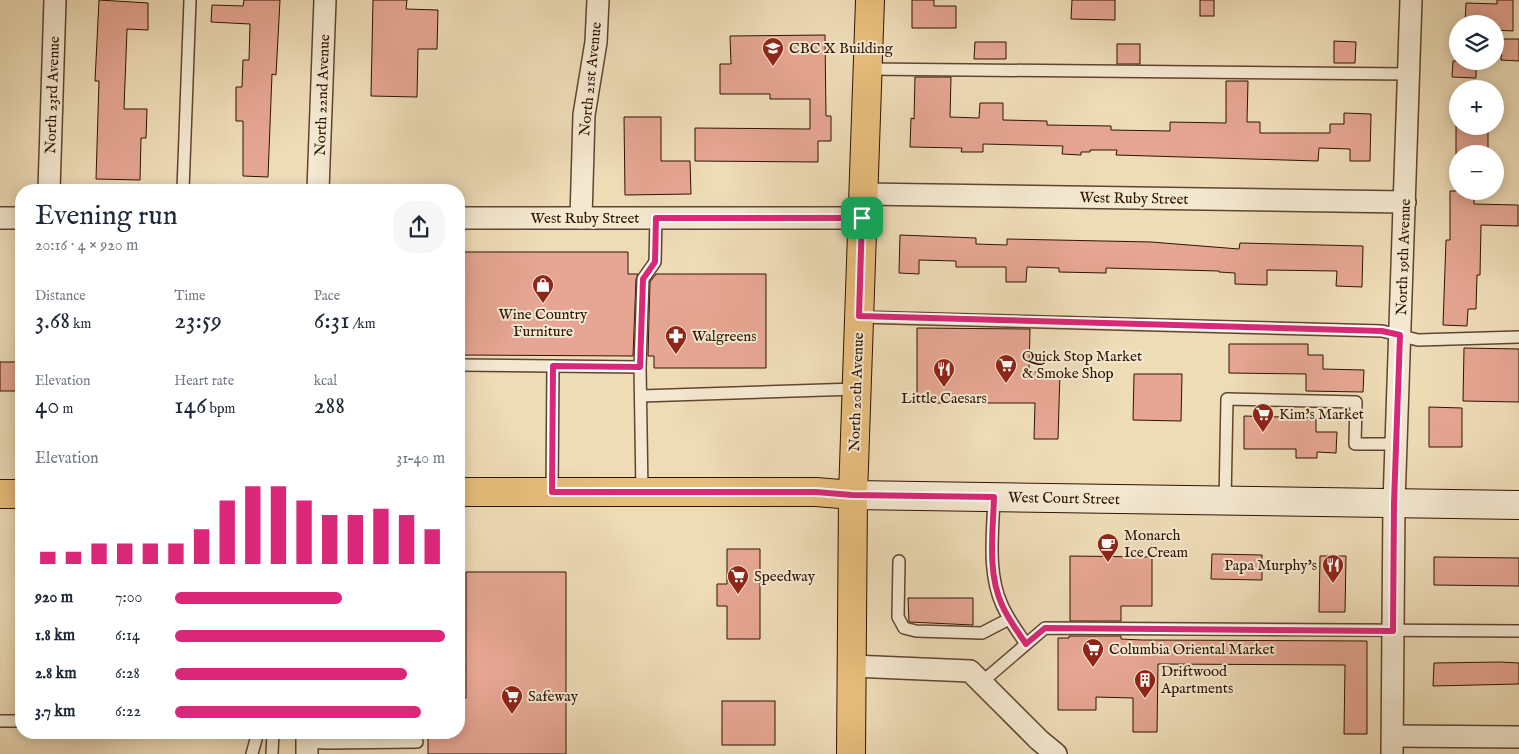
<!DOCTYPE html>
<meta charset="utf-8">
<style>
:root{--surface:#fff;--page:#f6f6f7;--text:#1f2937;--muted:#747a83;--accent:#db2777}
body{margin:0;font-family:"IM FELL English",serif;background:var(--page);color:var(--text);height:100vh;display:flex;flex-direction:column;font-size:19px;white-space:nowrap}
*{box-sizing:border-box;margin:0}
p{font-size:16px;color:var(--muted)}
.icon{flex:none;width:28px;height:28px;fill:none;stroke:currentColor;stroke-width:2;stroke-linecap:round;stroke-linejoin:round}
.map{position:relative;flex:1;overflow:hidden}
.side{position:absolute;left:15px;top:184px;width:450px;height:555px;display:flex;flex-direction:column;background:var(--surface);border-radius:20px;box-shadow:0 2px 12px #0003}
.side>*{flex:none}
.controls{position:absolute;left:1449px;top:15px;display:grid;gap:10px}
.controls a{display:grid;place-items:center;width:55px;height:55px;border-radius:50%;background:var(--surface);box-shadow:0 2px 12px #0003;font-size:25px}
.pin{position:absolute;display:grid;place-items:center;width:42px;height:42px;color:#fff;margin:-21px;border-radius:10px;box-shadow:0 2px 8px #0006}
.round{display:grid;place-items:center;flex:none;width:52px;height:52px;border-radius:20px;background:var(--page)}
.overview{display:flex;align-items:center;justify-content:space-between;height:85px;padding:0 20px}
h1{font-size:28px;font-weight:600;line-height:38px}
.stats{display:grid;grid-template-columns:repeat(3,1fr);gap:8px;height:85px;padding:5px 20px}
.stats div{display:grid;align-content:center}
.stats b{font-size:25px;font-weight:600}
.stats small{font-size:14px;font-weight:400}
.stats p{font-size:14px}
.chart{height:140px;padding:10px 20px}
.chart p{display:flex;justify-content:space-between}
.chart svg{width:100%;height:90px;margin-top:5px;stroke:var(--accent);stroke-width:6}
ul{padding:0 20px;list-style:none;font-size:16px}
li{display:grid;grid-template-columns:80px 60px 1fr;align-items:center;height:38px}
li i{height:12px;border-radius:6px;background:var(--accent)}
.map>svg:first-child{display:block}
.building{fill:#e6a693;stroke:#2f1302}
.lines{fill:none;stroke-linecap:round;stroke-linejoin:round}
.lane-casing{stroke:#5f452f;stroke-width:14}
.street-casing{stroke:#5f452f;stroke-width:24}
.secondary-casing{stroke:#2f1302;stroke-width:30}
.primary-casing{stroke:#2f1302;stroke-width:30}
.lane{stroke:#f4e8d0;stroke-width:11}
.street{stroke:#f4e8d0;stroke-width:21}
.secondary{stroke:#f4e8d0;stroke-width:28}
.primary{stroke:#e7be7c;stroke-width:28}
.route-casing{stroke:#fff;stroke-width:10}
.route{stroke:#db2777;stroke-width:6}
.labels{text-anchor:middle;stroke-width:4;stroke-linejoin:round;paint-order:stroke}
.poi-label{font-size:15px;fill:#2f1302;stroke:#f4e8d0;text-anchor:start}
.street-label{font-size:15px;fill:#2f1302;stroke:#f4e8d0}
</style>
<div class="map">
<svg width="1519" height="754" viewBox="0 0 1519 754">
<rect width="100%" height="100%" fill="#eedcb7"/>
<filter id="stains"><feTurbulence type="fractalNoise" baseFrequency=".004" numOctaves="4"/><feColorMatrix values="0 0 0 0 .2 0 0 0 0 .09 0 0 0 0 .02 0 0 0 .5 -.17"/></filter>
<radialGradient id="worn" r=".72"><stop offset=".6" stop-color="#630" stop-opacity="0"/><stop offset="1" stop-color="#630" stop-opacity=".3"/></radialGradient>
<g class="building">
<polygon points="99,0 148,3 148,30 127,29 124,109 147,109 146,138 141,138 140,180 96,179 99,81 95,81"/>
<polygon points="244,0 280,0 276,75 272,74 268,177 243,176 243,121 236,121 236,87 242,87 243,60 249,60 250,24 211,22 212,5 243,6"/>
<polygon points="373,0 407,0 406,9 438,10 437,49 418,49 417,97 371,96"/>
<polygon points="912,0 934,0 934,6 956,6 956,28 912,28"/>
<polygon points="1072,0 1115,0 1115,20 1071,19"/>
<rect x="1200" y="0" width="14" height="16"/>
<polygon points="1497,0 1513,0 1513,31 1495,30 1495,24 1465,24 1466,3 1497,4"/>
<polygon points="825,35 826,116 831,116 831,141 818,141 818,162 695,161 695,128 810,129 810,99 770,99 770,94 720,94 720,64 731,64 730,36"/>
<polygon points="1502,39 1519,39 1519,61 1501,60"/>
<polygon points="1334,41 1356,42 1355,63 1334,63"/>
<polygon points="975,42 1006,42 1006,59 974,59"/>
<rect x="1117" y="44" width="23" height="20"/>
<polygon points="1453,61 1476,61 1476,78 1452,77"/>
<polygon points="915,77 951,77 950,117 979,118 980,103 1003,103 1003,120 1047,121 1047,125 1111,126 1111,130 1170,131 1170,122 1226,123 1226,81 1248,81 1247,122 1260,122 1260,133 1330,133 1330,124 1344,124 1344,113 1371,114 1370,161 1350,161 1350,149 1319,148 1318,161 1116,155 1117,150 1090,150 1090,152 1081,152 1081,155 1062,154 1063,146 983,144 983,152 961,152 962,148 910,147 911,118 914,119"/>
<polygon points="624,117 661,117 661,161 690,161 691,194 625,195"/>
<rect x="1456" y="126" width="32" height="28"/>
<polygon points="1450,191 1474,191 1474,204 1518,205 1518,226 1481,225 1480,275 1477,275 1476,309 1468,309 1467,326 1443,325 1446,240 1450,240"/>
<polygon points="900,235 976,238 976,244 1007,245 1007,239 1151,242 1239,249 1240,243 1363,246 1362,287 1336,286 1337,271 1267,270 1267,285 1235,284 1235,273 1219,272 1219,271 1106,268 1106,273 1059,272 1059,268 1027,267 1026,282 1006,282 1006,267 956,267 956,261 919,260 919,274 899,273"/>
<polygon points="459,252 628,252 628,274 638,274 636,279 633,356 459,355"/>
<polygon points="656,274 766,274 766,368 654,368 654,356 648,356 650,282"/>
<polygon points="917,328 1030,329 1029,372 1060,372 1058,439 1034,439 1035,403 917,403"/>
<polygon points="1229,344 1308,344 1308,355 1323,355 1323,369 1364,370 1363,392 1306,391 1306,374 1229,373"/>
<polygon points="1464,348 1519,349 1519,402 1463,401"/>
<rect x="0" y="362" width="21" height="29"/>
<polygon points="1134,374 1182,374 1181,421 1133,420"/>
<polygon points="1429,407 1462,408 1462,447 1429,447"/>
<polygon points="1244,416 1316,418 1316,432 1337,432 1336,453 1317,452 1317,458 1296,458 1296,449 1244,449"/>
<polygon points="727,549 760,549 760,639 727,639 727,606 717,606 717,584 727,584"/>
<polygon points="1212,554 1262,555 1262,580 1211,579"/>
<polygon points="1070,556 1152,557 1152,606 1121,606 1121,621 1070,621"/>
<polygon points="1320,556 1346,556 1345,612 1319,612"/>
<polygon points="1434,557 1519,558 1519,586 1434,585"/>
<polygon points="466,572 566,572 566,754 428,754 428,732 459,732 459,698 466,698"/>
<polygon points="908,598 973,598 973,625 909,622"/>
<polygon points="1069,636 1121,636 1121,639 1141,640 1367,641 1367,734 1344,734 1345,665 1158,664 1157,732 1133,732 1133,698 1096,697 1096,710 1058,710 1058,638 1069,638"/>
<polygon points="1500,662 1519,663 1519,684 1433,686 1434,663"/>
<rect x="722" y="701" width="53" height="44"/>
</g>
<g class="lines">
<g class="lane-casing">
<g id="lane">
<polyline points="867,69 1409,74"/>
<polyline points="183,190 190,0"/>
<polyline points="859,317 1382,331 1418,340 1519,337"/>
<polyline points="459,365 640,367"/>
<polyline points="641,396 856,389"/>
<polyline points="552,492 553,366"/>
<polyline points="642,492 640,367 643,279 655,262 656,218"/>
<path d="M 994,497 C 993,532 987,572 1002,605 C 1008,619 1018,632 1026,644"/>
<polyline points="1225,501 1227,399 1356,402 1355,444 1397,444"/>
<polyline points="899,561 898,617 904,628 916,631 982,633 1009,619"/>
<polyline points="982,682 1045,628 1519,631"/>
<polyline points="0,721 21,721"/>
<polyline points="307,742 326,743 417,742"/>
<polyline points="252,754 258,732"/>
<polyline points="272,754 273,732"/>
</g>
</g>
<g class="street-casing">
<g id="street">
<polyline points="49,190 55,0"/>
<polyline points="318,190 325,0"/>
<polyline points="863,194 1405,202"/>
<polyline points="0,218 21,218"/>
<polyline points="459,218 862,218"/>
<polyline points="581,218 584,115 596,42 598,0"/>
<polyline points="852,666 970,671 1039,740 1056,754"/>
<polyline points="1393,736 1519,737"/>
<polyline points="307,754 307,732"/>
<polyline points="1392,754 1394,503 1411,0"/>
</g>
</g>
<g class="secondary-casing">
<polyline id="secondary" points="853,495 1519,505"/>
</g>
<g class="primary-casing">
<g id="primary">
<polyline points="459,492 816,492 853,495"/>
<polyline points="0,494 21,494"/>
<polyline points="851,754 853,495 870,0"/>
</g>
</g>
<use href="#lane" class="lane"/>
<use href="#street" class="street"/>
<use href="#secondary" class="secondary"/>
<use href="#primary" class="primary"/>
</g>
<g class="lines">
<g class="route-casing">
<path id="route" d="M 656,218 L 862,218 L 859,316 L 1382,331 L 1400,335 L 1394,503 L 1393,631 L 1045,628 L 1026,644 C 1018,632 1008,619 1002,605 C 987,572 993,532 994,497 L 852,495 L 816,492 L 552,492 L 553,366 L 640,367 L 643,279 L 655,262 Z"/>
</g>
<use href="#route" class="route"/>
</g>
<defs>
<g id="university-pin" transform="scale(1.125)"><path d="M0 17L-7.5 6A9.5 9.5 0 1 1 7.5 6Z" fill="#8f2418" stroke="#f4e8d0"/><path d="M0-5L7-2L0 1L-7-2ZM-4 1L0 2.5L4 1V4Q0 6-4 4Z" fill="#fff"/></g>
<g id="shop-pin" transform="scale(1.125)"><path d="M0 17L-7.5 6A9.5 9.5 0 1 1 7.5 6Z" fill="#8f2418" stroke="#f4e8d0"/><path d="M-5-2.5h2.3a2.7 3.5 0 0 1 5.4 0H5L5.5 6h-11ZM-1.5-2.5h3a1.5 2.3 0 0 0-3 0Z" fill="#fff"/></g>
<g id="pharmacy-pin" transform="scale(1.125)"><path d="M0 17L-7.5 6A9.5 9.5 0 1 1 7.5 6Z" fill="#8f2418" stroke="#f4e8d0"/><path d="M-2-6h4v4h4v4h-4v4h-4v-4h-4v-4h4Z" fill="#fff"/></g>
<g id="supermarket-pin" transform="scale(1.125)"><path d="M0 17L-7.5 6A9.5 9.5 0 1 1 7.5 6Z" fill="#8f2418" stroke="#f4e8d0"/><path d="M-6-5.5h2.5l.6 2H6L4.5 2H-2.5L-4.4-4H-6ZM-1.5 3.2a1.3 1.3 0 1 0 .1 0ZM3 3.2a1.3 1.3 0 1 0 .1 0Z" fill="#fff"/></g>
<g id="restaurant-pin" transform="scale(1.125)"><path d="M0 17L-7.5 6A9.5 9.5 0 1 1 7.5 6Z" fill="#8f2418" stroke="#f4e8d0"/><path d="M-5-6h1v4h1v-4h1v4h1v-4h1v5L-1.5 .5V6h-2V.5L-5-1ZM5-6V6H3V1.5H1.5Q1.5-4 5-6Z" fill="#fff"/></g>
<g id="cafe-pin" transform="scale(1.125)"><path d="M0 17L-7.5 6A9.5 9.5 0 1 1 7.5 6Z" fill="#8f2418" stroke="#f4e8d0"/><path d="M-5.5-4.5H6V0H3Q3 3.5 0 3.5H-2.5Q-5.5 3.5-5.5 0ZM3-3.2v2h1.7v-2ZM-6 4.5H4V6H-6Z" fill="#fff"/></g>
<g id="building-pin" transform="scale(1.125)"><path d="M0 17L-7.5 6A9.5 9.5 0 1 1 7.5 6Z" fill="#8f2418" stroke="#f4e8d0"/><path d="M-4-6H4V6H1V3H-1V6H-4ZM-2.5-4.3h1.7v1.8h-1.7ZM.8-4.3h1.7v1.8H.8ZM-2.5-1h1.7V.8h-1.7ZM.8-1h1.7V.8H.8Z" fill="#fff"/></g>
</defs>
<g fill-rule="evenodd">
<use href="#university-pin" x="773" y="48"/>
<use href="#shop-pin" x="543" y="285"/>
<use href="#pharmacy-pin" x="676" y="336"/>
<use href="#supermarket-pin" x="1006" y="365"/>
<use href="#restaurant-pin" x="944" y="369"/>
<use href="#supermarket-pin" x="1263" y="414"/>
<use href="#cafe-pin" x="1108" y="544"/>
<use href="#restaurant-pin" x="1333" y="565"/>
<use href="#supermarket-pin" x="738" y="576"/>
<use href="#supermarket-pin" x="1093" y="649"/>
<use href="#building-pin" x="1145" y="680"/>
<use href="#supermarket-pin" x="512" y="696"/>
</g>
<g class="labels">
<g class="poi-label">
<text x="789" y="53">CBC X Building</text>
<text x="543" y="319" text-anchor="middle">Wine Country<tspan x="543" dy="17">Furniture</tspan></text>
<text x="692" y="341">Walgreens</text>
<text x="1022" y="361">Quick Stop Market<tspan x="1022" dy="17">&amp; Smoke Shop</tspan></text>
<text x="944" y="403" text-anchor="middle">Little Caesars</text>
<text x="1279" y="419">Kim's Market</text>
<text x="1124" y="540">Monarch<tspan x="1124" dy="17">Ice Cream</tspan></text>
<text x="1317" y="570" text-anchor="end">Papa Murphy's</text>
<text x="754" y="581">Speedway</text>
<text x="1109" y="654">Columbia Oriental Market</text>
<text x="1161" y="676">Driftwood<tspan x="1161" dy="17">Apartments</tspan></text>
<text x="528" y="701">Safeway</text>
</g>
<g class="street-label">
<text transform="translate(590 79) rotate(-84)" y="5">North 21st Avenue</text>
<text transform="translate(52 95) rotate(-88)" y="5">North 23rd Avenue</text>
<text transform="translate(322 95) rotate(-88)" y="5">North 22nd Avenue</text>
<text transform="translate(1134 198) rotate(1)" y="5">West Ruby Street</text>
<text x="585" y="223">West Ruby Street</text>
<text transform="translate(1403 257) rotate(-88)" y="5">North 19th Avenue</text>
<text transform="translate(856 392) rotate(-88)" y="5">North 20th Avenue</text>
<text transform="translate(1064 498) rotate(1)" y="5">West Court Street</text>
</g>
</g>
<rect width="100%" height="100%" filter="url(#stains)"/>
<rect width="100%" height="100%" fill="url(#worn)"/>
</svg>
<div class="controls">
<a><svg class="icon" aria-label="layers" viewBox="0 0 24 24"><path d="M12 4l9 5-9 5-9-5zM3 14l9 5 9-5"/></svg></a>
<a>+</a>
<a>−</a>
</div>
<div class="pin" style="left:862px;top:218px;background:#1e9e55"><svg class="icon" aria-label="arrive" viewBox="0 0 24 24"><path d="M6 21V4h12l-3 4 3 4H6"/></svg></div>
<section class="side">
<div class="overview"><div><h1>Evening run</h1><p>20:16 · 4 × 920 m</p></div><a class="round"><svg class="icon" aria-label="share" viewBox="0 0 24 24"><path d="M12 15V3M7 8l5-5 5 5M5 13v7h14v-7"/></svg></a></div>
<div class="stats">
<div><p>Distance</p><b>3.68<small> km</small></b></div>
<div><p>Time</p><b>23:59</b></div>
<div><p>Pace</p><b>6:31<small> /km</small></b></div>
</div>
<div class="stats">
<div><p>Elevation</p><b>40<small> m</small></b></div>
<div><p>Heart rate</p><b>146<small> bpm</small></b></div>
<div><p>kcal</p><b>288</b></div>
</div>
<div class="chart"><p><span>Elevation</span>31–40 m</p>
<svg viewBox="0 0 160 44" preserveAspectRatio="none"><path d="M5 44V38M15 44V38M25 44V34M35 44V34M45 44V34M55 44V34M65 44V27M75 44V13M85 44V6M95 44V6M105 44V13M115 44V20M125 44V20M135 44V17M145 44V20M155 44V27"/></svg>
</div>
<ul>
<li><b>920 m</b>7:00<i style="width:62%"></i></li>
<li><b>1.8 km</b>6:14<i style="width:100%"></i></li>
<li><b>2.8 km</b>6:28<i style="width:86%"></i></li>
<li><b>3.7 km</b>6:22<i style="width:91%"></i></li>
</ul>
</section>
</div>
